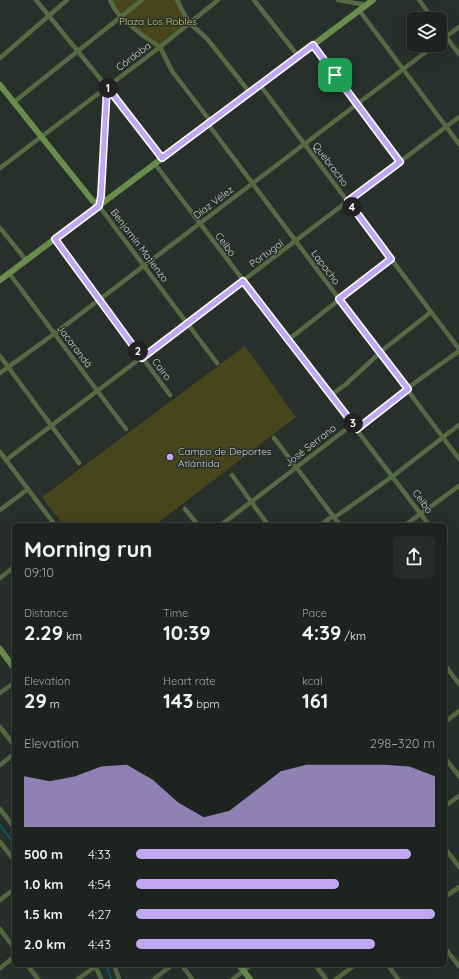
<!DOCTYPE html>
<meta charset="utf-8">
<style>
:root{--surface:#1d2420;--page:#252c29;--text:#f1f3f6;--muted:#a0a4a5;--line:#3b413e;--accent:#c2a8f2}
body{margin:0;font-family:Quicksand,sans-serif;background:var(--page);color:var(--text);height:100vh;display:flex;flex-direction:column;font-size:15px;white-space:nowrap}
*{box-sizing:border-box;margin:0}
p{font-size:13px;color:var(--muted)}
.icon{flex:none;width:22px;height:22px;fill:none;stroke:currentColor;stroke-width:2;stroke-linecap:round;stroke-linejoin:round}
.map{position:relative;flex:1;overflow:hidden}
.panel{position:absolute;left:12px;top:523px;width:435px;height:444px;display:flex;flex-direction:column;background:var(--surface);border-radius:6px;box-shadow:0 4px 16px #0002,0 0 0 1px var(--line)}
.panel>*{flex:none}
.controls{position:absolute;left:407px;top:12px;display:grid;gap:8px}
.controls a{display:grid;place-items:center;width:40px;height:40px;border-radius:6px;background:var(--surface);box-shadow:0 4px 16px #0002,0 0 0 1px var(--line);font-size:20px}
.pin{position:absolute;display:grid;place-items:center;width:34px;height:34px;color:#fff;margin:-17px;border-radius:8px;box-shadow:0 2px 6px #0006}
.km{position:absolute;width:20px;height:20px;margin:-10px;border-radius:50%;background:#222;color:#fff;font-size:11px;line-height:20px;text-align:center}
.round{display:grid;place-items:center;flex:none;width:42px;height:42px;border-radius:6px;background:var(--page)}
.head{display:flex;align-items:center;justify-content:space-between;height:68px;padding:0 12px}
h1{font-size:22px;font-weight:700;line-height:30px}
.figures{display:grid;grid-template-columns:repeat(3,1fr);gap:6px;height:68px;padding:4px 12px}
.figures div{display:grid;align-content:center}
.figures b{font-size:20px;font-weight:700}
.figures small{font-size:11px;font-weight:400}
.figures p{font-size:11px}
.chart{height:112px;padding:8px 12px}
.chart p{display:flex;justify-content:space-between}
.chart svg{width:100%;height:72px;margin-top:4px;fill:var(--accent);opacity:.7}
ul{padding:0 12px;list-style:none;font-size:13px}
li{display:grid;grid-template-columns:64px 48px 1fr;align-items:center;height:30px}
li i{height:10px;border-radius:5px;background:var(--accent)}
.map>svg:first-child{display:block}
.green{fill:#48441c}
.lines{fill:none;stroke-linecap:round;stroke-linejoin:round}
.stream{stroke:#006679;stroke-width:1.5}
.street{stroke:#556b44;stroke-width:4.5}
.secondary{stroke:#6a8d4e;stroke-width:6}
.route-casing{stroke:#fff;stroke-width:8}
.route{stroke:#c2a8f2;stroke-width:5}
.poi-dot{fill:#c2a8f2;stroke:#27302a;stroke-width:1.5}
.labels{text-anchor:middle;stroke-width:3;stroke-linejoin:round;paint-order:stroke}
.park-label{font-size:10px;fill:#d3cb70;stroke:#27302a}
.street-label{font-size:10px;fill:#cdd3d0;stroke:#27302a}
.poi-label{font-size:10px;fill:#cdd3d0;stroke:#27302a;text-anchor:start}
</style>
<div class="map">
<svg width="459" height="979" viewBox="0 0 459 979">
<rect width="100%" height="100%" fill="#27302a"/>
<g class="green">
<polygon points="110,0 177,0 189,23 160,47 121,17"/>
<polygon points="245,346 296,417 155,525 63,525 42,497"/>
</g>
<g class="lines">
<g class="stream">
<polyline points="0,825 14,844"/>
<polyline points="106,965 111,979"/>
</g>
<g class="street">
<polyline points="36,0 107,87 162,158"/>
<polyline points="110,0 114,8 121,17 142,35 160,47 172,71 211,122"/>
<polyline points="177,0 189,23 202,34 209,41 250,93"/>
<polyline points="254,0 298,56"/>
<polyline points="338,0 366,5"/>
<polyline points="419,0 433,19"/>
<polyline points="359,10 459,144"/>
<polyline points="440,29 459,54"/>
<polyline points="440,41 459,27"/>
<polyline points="313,45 400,162"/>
<polyline points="0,58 67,0"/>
<polyline points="260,85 459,349"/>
<polyline points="107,87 101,197 99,206 217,363"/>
<polyline points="14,102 142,0"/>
<polyline points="208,124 459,459"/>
<polyline points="155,164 429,525"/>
<polyline points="0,168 160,47 218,0"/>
<polyline points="0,228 26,260"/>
<polyline points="55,239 170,395"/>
<polyline points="9,273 126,429"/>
<polyline points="288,340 391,259"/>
<polyline points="0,356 79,463"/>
<polyline points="0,373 54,334 435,45"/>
<polyline points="331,395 345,385 384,349 431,312"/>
<polyline points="357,429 413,384 459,351"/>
<polyline points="274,438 340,525"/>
<polyline points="0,452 55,525"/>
<polyline points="6,460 459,117"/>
<polyline points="232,475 268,525"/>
<polyline points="185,509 198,525"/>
<polyline points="0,510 28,489"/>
<polyline points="221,525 353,424"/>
<polyline points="320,525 330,518 338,515 393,476 459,425"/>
<polyline points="405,525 459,486"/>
<polyline points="0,578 14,567"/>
<polyline points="445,665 459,684"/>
<polyline points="0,693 14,683"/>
<polyline points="445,722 459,711"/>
<polyline points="0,727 14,745"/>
<polyline points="445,758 459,776"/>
<polyline points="0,765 14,754"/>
<polyline points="445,806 459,796"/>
<polyline points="0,809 14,827"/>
<polyline points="0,842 14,860"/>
<polyline points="445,848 459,867"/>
<polyline points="445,897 459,887"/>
<polyline points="0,900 14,889"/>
<polyline points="0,929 14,948"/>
<polyline points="445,948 459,966"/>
<polyline points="27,965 38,979"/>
<polyline points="95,965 101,979"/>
<polyline points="114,965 119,979"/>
<polyline points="182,965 192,979"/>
<polyline points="315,965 326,979"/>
<polyline points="388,965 398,979"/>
<polyline points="0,968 14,957"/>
<polyline points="78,979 96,966"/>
<polyline points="154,979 172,965"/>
<polyline points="233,979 251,965"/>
<polyline points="336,979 355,965"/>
</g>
<g class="secondary">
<polyline points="0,85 92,200 99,206"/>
<polyline points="0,280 373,0"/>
<polyline points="0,649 14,668"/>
<polyline points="239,965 250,979"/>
</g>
</g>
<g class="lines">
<g class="route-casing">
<polygon id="route" points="313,45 400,162 348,201 391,259 339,299 408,389 357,429 243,281 142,358 55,239 99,206 101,196 107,87 162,158"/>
</g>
<use href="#route" class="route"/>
</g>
<circle class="poi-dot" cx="170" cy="457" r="4"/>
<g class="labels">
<g class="park-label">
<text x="158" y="25">Plaza Los Robles</text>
</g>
<g class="street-label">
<text transform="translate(133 56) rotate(-37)" y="4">Córdoba</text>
<text transform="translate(331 164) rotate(53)" y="4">Quebracho</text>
<text transform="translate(213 202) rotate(-37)" y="4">Díaz Vélez</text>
<text transform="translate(226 244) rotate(53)" y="4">Ceibo</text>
<text transform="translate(140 245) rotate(53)" y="4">Benjamín Matienzo</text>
<text transform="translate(266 253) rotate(-36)" y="4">Portugal</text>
<text transform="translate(326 267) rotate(53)" y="4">Lapacho</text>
<text transform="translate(75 346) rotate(53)" y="4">Jacarandá</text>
<text transform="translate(162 369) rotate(54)" y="4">Cairo</text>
<text transform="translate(310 445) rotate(-38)" y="4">José Serrano</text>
<text transform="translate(423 501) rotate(54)" y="4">Ceibo</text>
</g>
<g class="poi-label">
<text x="178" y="455">Campo de Deportes<tspan x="178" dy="12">Atlántida</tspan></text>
</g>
</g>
</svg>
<div class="controls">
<a><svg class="icon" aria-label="layers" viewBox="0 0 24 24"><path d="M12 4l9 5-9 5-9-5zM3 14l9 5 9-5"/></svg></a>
</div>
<div class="pin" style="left:335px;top:75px;background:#1e9e55"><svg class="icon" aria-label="arrive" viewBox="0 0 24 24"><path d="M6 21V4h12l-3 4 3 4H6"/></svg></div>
<b class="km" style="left:108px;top:88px">1</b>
<b class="km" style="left:138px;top:351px">2</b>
<b class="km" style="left:353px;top:423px">3</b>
<b class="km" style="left:352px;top:207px">4</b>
<section class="panel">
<div class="head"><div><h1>Morning run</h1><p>09:10</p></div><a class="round"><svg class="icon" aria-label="share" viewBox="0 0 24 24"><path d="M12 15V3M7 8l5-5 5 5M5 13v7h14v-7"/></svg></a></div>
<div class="figures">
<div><p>Distance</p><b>2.29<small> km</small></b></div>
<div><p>Time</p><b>10:39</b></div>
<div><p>Pace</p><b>4:39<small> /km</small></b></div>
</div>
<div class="figures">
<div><p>Elevation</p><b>29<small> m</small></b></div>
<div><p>Heart rate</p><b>143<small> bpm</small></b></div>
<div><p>kcal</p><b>161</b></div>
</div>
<div class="chart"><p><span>Elevation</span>298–320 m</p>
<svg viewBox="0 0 160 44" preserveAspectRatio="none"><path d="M0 44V13L10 16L20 13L30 7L40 6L50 15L60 29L70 38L80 34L90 22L100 10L110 6L120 6L130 6L140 6L150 7L160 13V44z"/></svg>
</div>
<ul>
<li><b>500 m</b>4:33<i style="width:92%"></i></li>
<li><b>1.0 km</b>4:54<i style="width:68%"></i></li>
<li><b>1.5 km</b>4:27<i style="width:100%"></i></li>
<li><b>2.0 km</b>4:43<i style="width:80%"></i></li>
</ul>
</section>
</div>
